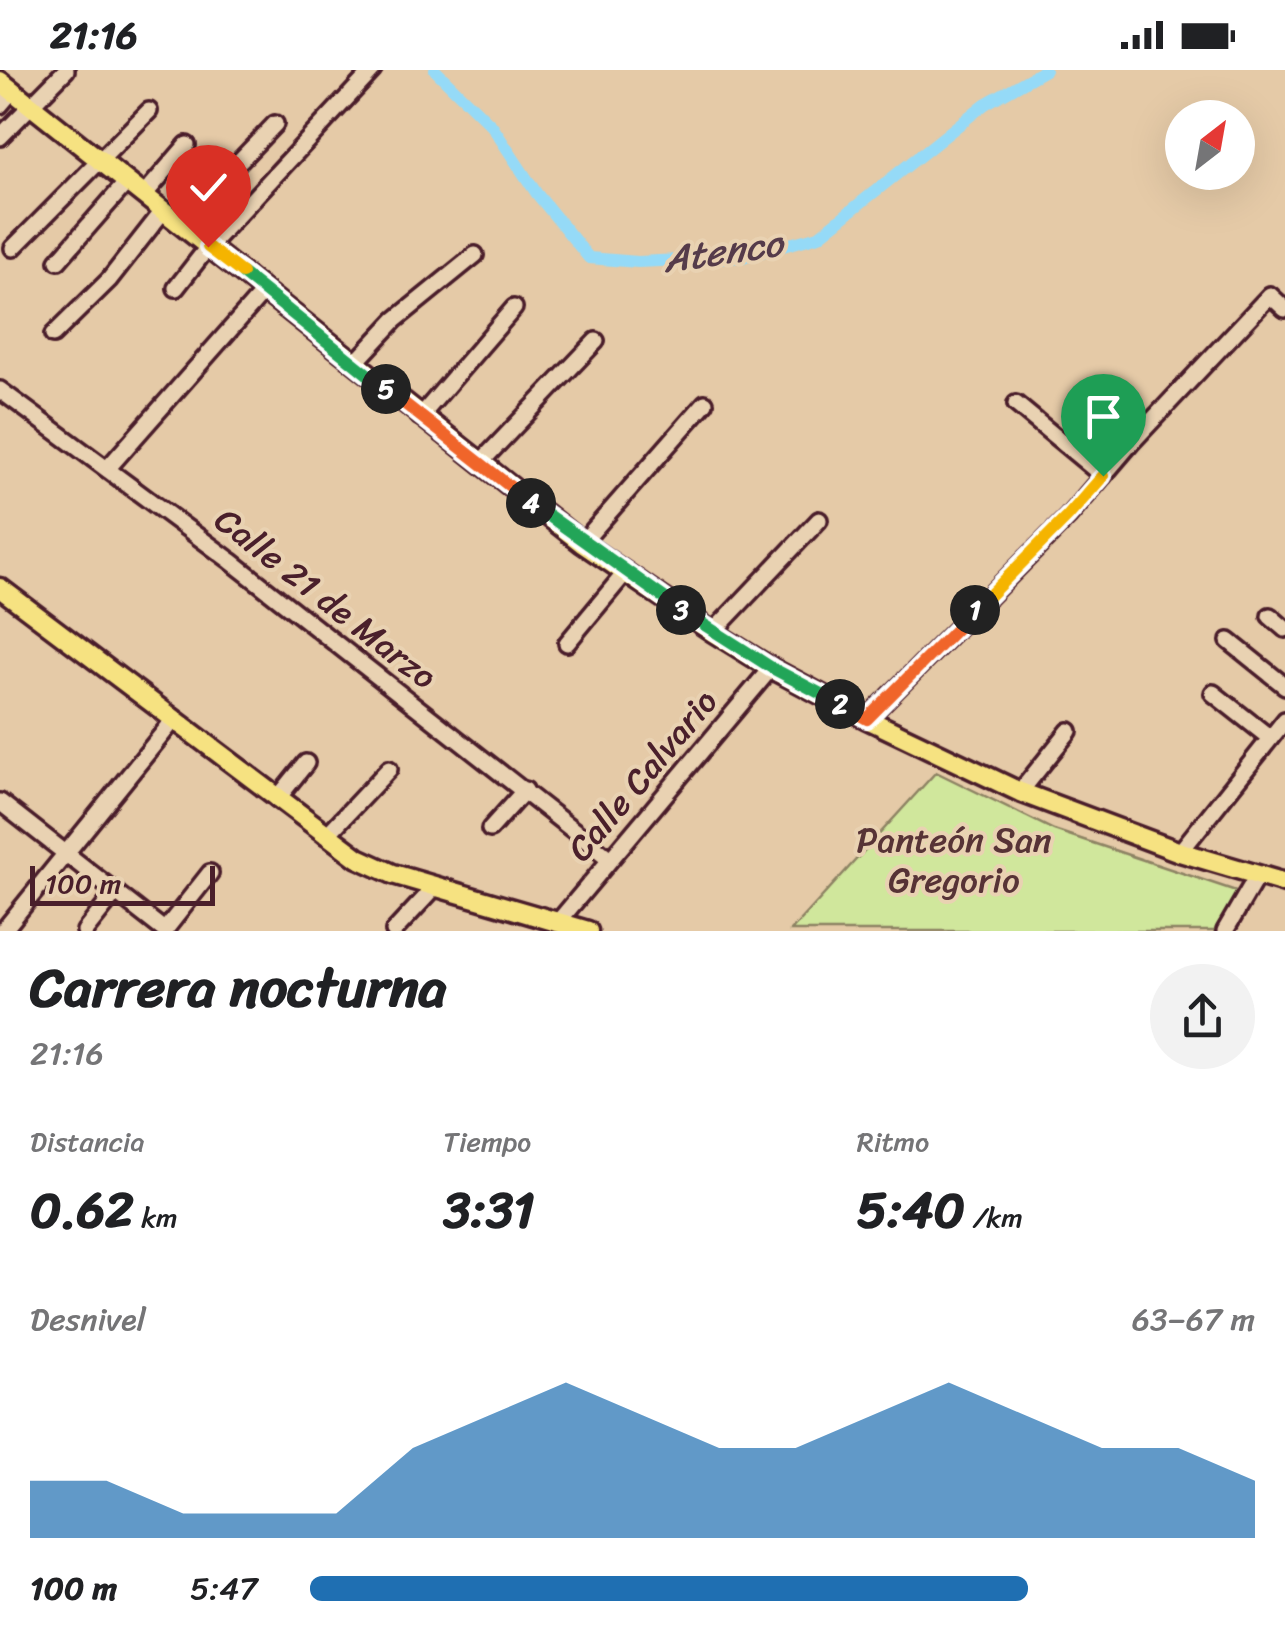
<!DOCTYPE html>
<html lang="es">
<meta charset="utf-8">
<style>
:root{--surface:#fff;--page:#f2f2f2;--text:#202124;--muted:#757577;--accent:#1f6fb2}
body{margin:0;font-family:Sriracha,sans-serif;background:var(--page);color:var(--text);height:100vh;display:flex;flex-direction:column;font-size:38px;white-space:nowrap}
*{box-sizing:border-box;margin:0}
p{font-size:32px;color:var(--muted)}
.icon{flex:none;width:55px;height:55px;fill:none;stroke:currentColor;stroke-width:2;stroke-linecap:round;stroke-linejoin:round}
.map{position:relative;height:861px;overflow:hidden}
.side{display:flex;flex-direction:column;background:var(--surface);flex:1}
.side>*{flex:none}
.needle{width:65px;rotate:31deg}
.controls{position:absolute;left:1165px;top:30px;display:grid;gap:20px}
.controls a{display:grid;place-items:center;width:90px;height:90px;border-radius:50%;background:var(--surface);box-shadow:0 10px 40px #0002;font-size:50px}
.scale{position:absolute;left:30px;bottom:25px;width:185px;box-sizing:border-box;padding-left:10px;border:5px solid #4a1f2b;border-top:0;font-size:28px;line-height:35px;white-space:nowrap;color:#4a1f2b;-webkit-text-stroke:8px #e9d2b2;paint-order:stroke}
.pin{position:absolute;display:grid;place-items:center;width:85px;height:85px;color:#fff;margin:-102px -42px;border-radius:50% 50% 50% 0;rotate:-45deg;box-shadow:0 0 10px #0007}
.pin .icon{rotate:45deg}
.km{position:absolute;width:50px;height:50px;margin:-25px;border-radius:50%;background:#222;color:#fff;font-size:28px;line-height:50px;text-align:center}
.round{display:grid;place-items:center;flex:none;width:105px;height:105px;border-radius:52px;background:var(--page)}
.overview{display:flex;align-items:center;justify-content:space-between;height:170px;padding:0 30px}
h1{font-size:55px;font-weight:700;line-height:75px}
.stats{display:grid;grid-template-columns:repeat(3,1fr);gap:15px;height:170px;padding:10px 30px}
.stats div{display:grid;align-content:center}
.stats b{font-size:50px;font-weight:700}
.stats small{font-size:28px;font-weight:400}
.stats p{font-size:28px}
.chart{height:280px;padding:20px 30px}
.chart p{display:flex;justify-content:space-between}
.chart svg{width:100%;height:180px;margin-top:10px;fill:var(--accent);opacity:.7}
ul{padding:0 30px;list-style:none;font-size:32px}
li{display:grid;grid-template-columns:160px 120px 1fr;align-items:center;height:75px}
li i{height:25px;border-radius:12px;background:var(--accent)}
.status{display:flex;justify-content:space-between;align-items:center;height:70px;padding:0 50px;background:var(--surface);direction:ltr}
.status svg{height:28px;fill:currentColor}
.map>svg:first-child{display:block}
.green{fill:#d0e79c;stroke:#8d8364;stroke-width:2.5}
.lines{fill:none;stroke-linecap:round;stroke-linejoin:round}
.canal{stroke:#95daf7;stroke-width:12}
.minor-casing{stroke:#4a1f2b;stroke-width:22}
.major-casing{stroke:#4a1f2b;stroke-width:25}
.minor{stroke:#e9d2b2;stroke-width:15}
.major{stroke:#f6e281;stroke-width:18}
.split-1-casing{stroke:#fff;stroke-width:20}
.split-2-casing{stroke:#fff;stroke-width:20}
.split-3-casing{stroke:#fff;stroke-width:20}
.split-4-casing{stroke:#fff;stroke-width:20}
.split-5-casing{stroke:#fff;stroke-width:20}
.split-6-casing{stroke:#fff;stroke-width:20}
.split-7-casing{stroke:#fff;stroke-width:20}
.split-1{stroke:#f5b400;stroke-width:12}
.split-2{stroke:#f0652b;stroke-width:12}
.split-3{stroke:#22a559;stroke-width:12}
.split-4{stroke:#22a559;stroke-width:12}
.split-5{stroke:#f0652b;stroke-width:12}
.split-6{stroke:#22a559;stroke-width:12}
.split-7{stroke:#f5b400;stroke-width:12}
.labels{text-anchor:middle;stroke-width:8;stroke-linejoin:round;paint-order:stroke}
.street-label{font-size:35px;fill:#4a1f2b;stroke:#e9d2b2}
.park-label{font-size:35px;fill:#573336;stroke:#e9d2b2}
.water-label{font-size:38px;font-style:italic;fill:#553b4a;stroke:#e9d2b2}
</style>
<div class="status"><b>21:16</b><svg viewBox="0 0 49 12"><path d="M0 12V9h3v3zM5 12V6h3v6zM10 12V3h3v9zM15 12V0h3v12zM26 1h20v11H26zM47 4h2v5h-2z"/></svg></div>
<div class="map">
<svg width="1285" height="861" viewBox="0 0 1285 861">
<rect width="100%" height="100%" fill="#e5caa7"/>
<filter id="ink" filterUnits="userSpaceOnUse"><feTurbulence type="fractalNoise" baseFrequency=".01" numOctaves="2"/><feDisplacementMap in="SourceGraphic" scale="20" xChannelSelector="R" yChannelSelector="G"/><feConvolveMatrix kernelMatrix="1 2 1 2 8 2 1 2 1" color-interpolation-filters="sRGB"/></filter>
<g filter="url(#ink)">
<polygon class="green" points="936,702 1054,760 1239,822 1216,861 791,861"/>
<g class="lines">
<polyline class="canal" points="435,0 492,56 537,124 589,188 638,192 743,187 819,166 985,34 1045,0"/>
<g class="minor-casing">
<g id="minor">
<polyline points="0,35 12,21"/>
<polyline points="0,67 66,0"/>
<polyline points="144,125 187,75"/>
<polyline points="179,154 275,54"/>
<polyline points="13,178 149,41"/>
<polyline points="58,191 127,112"/>
<polyline points="176,218 208,177 373,0"/>
<polyline points="53,265 109,210 163,141"/>
<polyline points="355,293 395,250 475,185"/>
<polyline points="0,320 231,491 610,789"/>
<polyline points="1016,334 1103,406"/>
<polyline points="420,347 514,238"/>
<polyline points="480,393 596,271"/>
<polyline points="107,399 264,221"/>
<polyline points="582,473 705,333"/>
<polyline points="1270,546 1285,559"/>
<polyline points="713,562 819,450"/>
<polyline points="1229,571 1285,616"/>
<polyline points="567,573 625,503"/>
<polyline points="1213,623 1270,668"/>
<polyline points="867,649 1068,447 1131,373 1270,225 1285,239"/>
<polyline points="1020,722 1069,661"/>
<polyline points="277,729 306,693"/>
<polyline points="0,732 165,861"/>
<polyline points="490,759 525,720"/>
<polyline points="326,766 389,699"/>
<polyline points="1180,782 1285,650"/>
<polyline points="558,852 771,598"/>
<polyline points="165,860 210,803"/>
<polyline points="3,861 173,651"/>
<polyline points="85,861 116,822"/>
<polyline points="394,861 436,816"/>
<polyline points="1225,861 1257,806"/>
</g>
</g>
<g class="major-casing">
<g id="major">
<polyline points="0,11 582,473 713,562 771,598 867,649 1020,722 1180,782 1285,813"/>
<polyline points="0,518 358,788 393,804 588,861"/>
</g>
</g>
<use href="#minor" class="minor"/>
<use href="#major" class="major"/>
</g>
</g>
<g class="lines" filter="url(#ink)">
<g class="split-1-casing">
<polyline id="split-1" points="975,540 1068,446 1103,406"/>
</g>
<g class="split-2-casing">
<polyline id="split-2" points="840,634 867,649 975,540"/>
</g>
<g class="split-3-casing">
<polyline id="split-3" points="681,540 772,598 840,634"/>
</g>
<g class="split-4-casing">
<polyline id="split-4" points="531,433 681,540"/>
</g>
<g class="split-5-casing">
<polyline id="split-5" points="386,319 531,433"/>
</g>
<g class="split-6-casing">
<polyline id="split-6" points="242,203 386,319"/>
</g>
<g class="split-7-casing">
<polyline id="split-7" points="208,177 242,203"/>
</g>
<use href="#split-1" class="split-1"/>
<use href="#split-2" class="split-2"/>
<use href="#split-3" class="split-3"/>
<use href="#split-4" class="split-4"/>
<use href="#split-5" class="split-5"/>
<use href="#split-6" class="split-6"/>
<use href="#split-7" class="split-7"/>
</g>
<g class="labels">
<g class="street-label">
<text transform="translate(326 528) rotate(38)" y="12">Calle 21 de Marzo</text>
<text transform="translate(642 705) rotate(-50)" y="12">Calle Calvario</text>
</g>
<g class="park-label">
<text x="954" y="782">Panteón San<tspan x="954" dy="40">Gregorio</tspan></text>
</g>
<g class="water-label">
<text transform="translate(723 181) rotate(-8)" y="13">Atenco</text>
</g>
</g>
</svg>
<div class="controls">
<a><svg class="needle" viewBox="-14 -14 28 28"><path d="M0-13l5 13h-10z" fill="#e53935"/><path d="M0 13l5-13h-10z" fill="#757577"/></svg></a>
</div>
<div class="scale">100 m</div>
<div class="pin" style="left:1103px;top:406px;background:#1e9e55"><svg class="icon" aria-label="arrive" viewBox="0 0 24 24"><path d="M6 21V4h12l-3 4 3 4H6"/></svg></div>
<div class="pin" style="left:208px;top:177px;background:#d93025"><svg class="icon" aria-label="check" viewBox="0 0 24 24"><path d="M5 12l5 5 9-10"/></svg></div>
<b class="km" style="left:975px;top:540px">1</b>
<b class="km" style="left:840px;top:634px">2</b>
<b class="km" style="left:681px;top:540px">3</b>
<b class="km" style="left:531px;top:433px">4</b>
<b class="km" style="left:386px;top:319px">5</b>
</div>
<section class="side">
<div class="overview"><div><h1>Carrera nocturna</h1><p>21:16</p></div><a class="round"><svg class="icon" aria-label="share" viewBox="0 0 24 24"><path d="M12 15V3M7 8l5-5 5 5M5 13v7h14v-7"/></svg></a></div>
<div class="stats">
<div><p>Distancia</p><b>0.62<small> km</small></b></div>
<div><p>Tiempo</p><b>3:31</b></div>
<div><p>Ritmo</p><b>5:40<small> /km</small></b></div>
</div>
<div class="chart"><p><span>Desnivel</span>63–67 m</p>
<svg viewBox="0 0 160 44" preserveAspectRatio="none"><path d="M0 44V30L10 30L20 38L30 38L40 38L50 22L60 14L70 6L80 14L90 22L100 22L110 14L120 6L130 14L140 22L150 22L160 30V44z"/></svg>
</div>
<ul>
<li><b>100 m</b>5:47<i style="width:76%"></i></li>
</ul>
</section>
